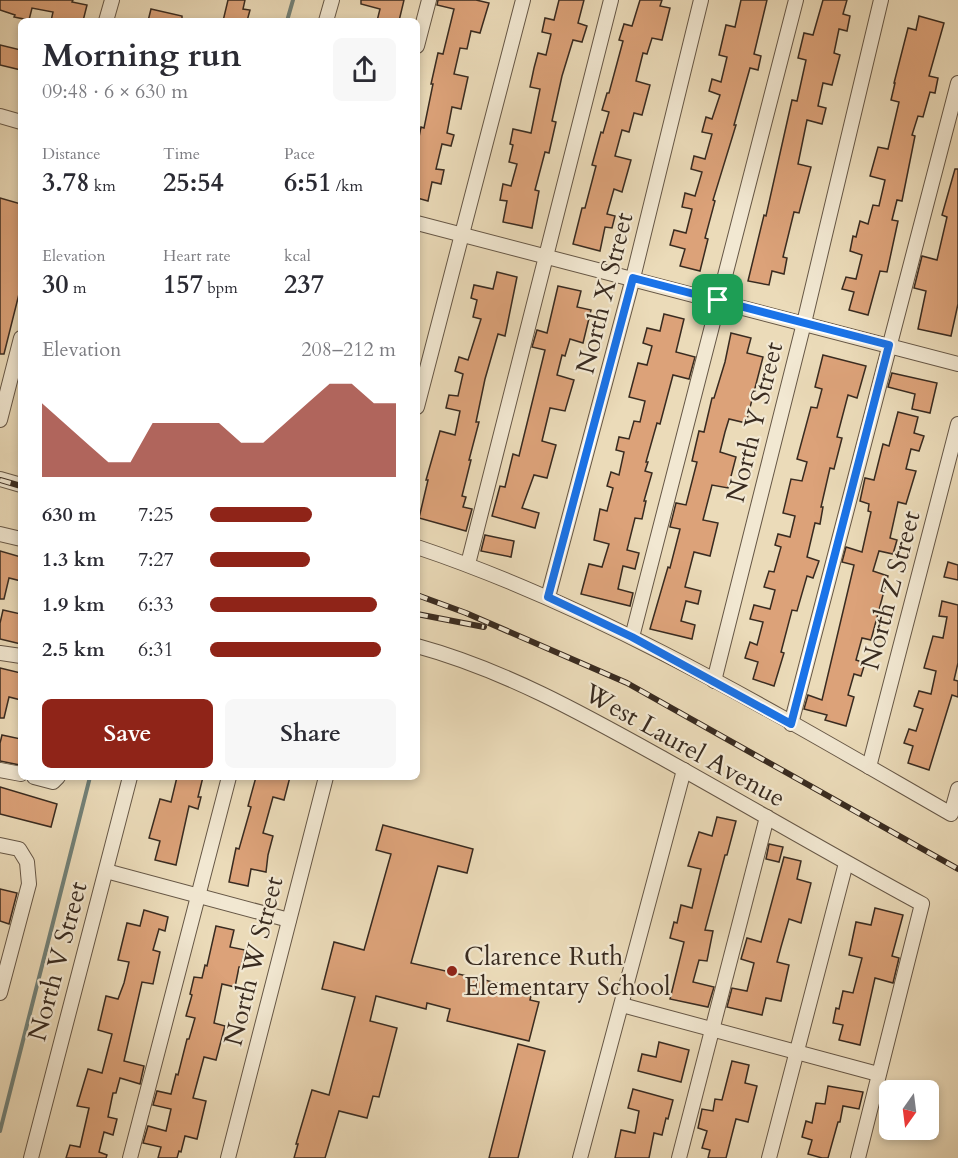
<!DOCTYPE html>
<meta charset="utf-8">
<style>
:root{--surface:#fff;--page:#f7f7f7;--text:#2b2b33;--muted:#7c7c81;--accent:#8f2418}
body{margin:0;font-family:Cardo,serif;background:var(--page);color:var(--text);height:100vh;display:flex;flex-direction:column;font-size:22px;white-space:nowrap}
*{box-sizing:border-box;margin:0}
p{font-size:20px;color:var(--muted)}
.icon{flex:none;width:33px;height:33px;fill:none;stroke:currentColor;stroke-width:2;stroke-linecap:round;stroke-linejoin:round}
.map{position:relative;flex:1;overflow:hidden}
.sheet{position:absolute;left:18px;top:18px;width:402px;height:762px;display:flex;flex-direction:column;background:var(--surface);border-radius:9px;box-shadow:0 3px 9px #0003}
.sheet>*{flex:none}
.needle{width:39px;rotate:194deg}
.fabs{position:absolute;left:879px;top:1080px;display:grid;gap:12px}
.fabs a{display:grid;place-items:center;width:60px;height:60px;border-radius:9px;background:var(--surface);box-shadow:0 3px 9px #0003;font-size:30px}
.pin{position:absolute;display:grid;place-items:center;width:51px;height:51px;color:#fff;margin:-26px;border-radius:12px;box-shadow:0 3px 9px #0006}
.round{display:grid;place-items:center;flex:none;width:63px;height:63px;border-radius:9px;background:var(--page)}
.headline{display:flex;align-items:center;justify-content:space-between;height:102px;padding:0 24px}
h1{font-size:33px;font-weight:700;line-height:45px}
.stats{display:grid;grid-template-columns:repeat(3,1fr);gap:9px;height:102px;padding:6px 24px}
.stats div{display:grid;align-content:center}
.stats b{font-size:26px;font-weight:700}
.stats small{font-size:16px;font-weight:400}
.stats p{font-size:16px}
.chart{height:168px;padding:12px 24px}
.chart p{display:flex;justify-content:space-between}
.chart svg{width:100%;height:108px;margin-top:6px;fill:var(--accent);opacity:.7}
.action{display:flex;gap:12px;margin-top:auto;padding:12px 24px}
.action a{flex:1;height:69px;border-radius:9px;background:var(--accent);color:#fff;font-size:24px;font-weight:700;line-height:69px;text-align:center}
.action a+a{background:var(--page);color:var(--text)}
ul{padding:0 24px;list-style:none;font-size:20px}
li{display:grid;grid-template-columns:96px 72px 1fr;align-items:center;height:45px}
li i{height:15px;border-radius:8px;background:var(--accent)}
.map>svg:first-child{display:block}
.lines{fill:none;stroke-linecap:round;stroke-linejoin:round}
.stream{stroke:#728178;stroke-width:4}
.building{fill:#dca279;stroke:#392b20;stroke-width:1.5}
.minor-casing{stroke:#665746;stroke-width:16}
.minor{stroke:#f2e8d2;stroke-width:14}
.rail-casing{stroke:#392b20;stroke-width:6}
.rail{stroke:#f2e8d2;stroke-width:4;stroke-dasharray:11;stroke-linecap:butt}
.route-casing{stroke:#fff;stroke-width:12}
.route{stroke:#1a73e8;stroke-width:8}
.poi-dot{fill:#8f2418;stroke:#f2e8d2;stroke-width:2}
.labels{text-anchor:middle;stroke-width:4.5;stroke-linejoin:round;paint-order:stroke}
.street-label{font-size:26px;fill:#392b20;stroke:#f2e8d2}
.poi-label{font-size:26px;fill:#392b20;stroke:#f2e8d2;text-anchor:start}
</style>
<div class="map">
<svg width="958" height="1158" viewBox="0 0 958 1158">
<rect width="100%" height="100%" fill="#ebdbb9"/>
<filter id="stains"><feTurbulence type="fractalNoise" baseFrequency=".00333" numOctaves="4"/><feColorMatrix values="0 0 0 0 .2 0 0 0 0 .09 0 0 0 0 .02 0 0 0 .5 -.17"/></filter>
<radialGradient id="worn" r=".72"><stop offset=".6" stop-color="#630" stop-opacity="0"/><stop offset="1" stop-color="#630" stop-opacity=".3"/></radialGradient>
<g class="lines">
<g class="stream">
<polyline points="287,21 293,0"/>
<polyline points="0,1131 90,777"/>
</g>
</g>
<g class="building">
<polygon points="0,0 73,0 72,2 87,5 83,21 51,21 53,12 32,8 29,20 14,17 15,15 0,10"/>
<polygon points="228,0 245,0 243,9 250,10 247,21 223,21"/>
<polygon points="361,0 404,0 399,21 377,21 380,9 361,4"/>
<polygon points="438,0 476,0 489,3 480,33 471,31 467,49 460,48 454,74 468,77 461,109 452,107 447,133 454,135 451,146 442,144 436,169 444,170 441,184 432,182 428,201 417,198 417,147 421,127 424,128 433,84 431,84 438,53 443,54 454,9 437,5"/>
<polygon points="559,0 584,0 578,23 587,26 582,42 573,40 562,76 552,121 556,122 549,153 545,152 535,190 539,191 532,228 503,222 507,201 500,200 503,184 511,186 517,164 509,162 513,145 510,144 513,129 531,133 540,89 530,87 534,68 538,53 546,55 551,34 542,32 545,18 554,20"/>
<polygon points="640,0 662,0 660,6 670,8 662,40 652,38 647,54 643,53 636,81 650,85 642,115 634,113 629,132 622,130 615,156 631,160 622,192 614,189 607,214 615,216 612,228 605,227 600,251 573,244 582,208 585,208 596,166 592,165 601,132 603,133 609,112 602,110 607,93 609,93 623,41 619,40 624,24 632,26"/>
<polygon points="741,0 767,0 754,54 761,56 758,70 750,68 734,125 736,125 713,200 715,201 705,238 708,239 700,271 680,266 685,249 670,245 674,230 686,233 692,209 682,207 685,193 695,196 702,172 691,169 694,156 705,159 712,134 702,132 706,117 712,119 720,95 709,91 712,79 721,82 727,57 719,55 726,25 735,27"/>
<polygon points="823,0 847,0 843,14 850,16 847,31 839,29 834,53 840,55 832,85 823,83 818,106 826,108 822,124 807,120 798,164 811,167 799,213 794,212 783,257 787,258 784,274 772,271 769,285 748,281 764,215 766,216 792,100 797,101 806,60 798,58 804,33 813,35"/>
<polygon points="151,9 182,16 182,21 148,21"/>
<polygon points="919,16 944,23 929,76 938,78 935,93 930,92 923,117 918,116 912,135 915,136 902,201 897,200 892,220 898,221 887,272 880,271 868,315 849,310 854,292 842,289 846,277 856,279 862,255 850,251 853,236 856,237 860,221 868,224 873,205 879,206 885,180 870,176 878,147 888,149 899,102 891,100 895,83 894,83 908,28 916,30"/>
<polygon points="0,45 21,50 21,70 0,65"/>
<polygon points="955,169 958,169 958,304 951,336 918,329 926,291 914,288 922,256 937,260 947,217 942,215"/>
<polygon points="0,198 21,204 21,286 4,354 0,354"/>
<polygon points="497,272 517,277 505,336 498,334 485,379 476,422 479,422 469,460 471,460 462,496 466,497 463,507 472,509 466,531 419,518 428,480 426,480 440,431 455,435 460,411 446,408 449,395 458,396 463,374 455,371 459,357 468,360 481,319 473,317 477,300 471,298 474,285 493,289"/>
<polygon points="558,286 581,291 577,307 591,310 583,343 570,339 565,356 562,355 557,375 574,380 565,411 550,408 542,441 556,445 547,478 534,475 522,508 539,513 535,528 492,516 500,486 505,487 513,454 519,456 545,350 532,347 537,330 547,333"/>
<polygon points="664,314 684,319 676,352 695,357 689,379 673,375 660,424 657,423 646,462 648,462 645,471 652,473 644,501 646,501 642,519 635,518 627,550 639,553 635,569 623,566 618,589 633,593 630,606 581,594 589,564 602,567 609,544 594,540 600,509 607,511 613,488 607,486 611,472 619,475 624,452 616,450 619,437 629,439 634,421 640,422 645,401 629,397 638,363 647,365 652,346 643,343 647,328 660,331"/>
<polygon points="731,333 751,338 747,353 763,357 746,423 729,419 725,432 720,452 736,457 728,488 712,485 703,520 718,523 710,556 694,552 685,587 701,591 698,604 686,601 681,621 695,625 692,639 650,629 668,567 670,568 680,529 670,527 676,503 686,505 697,462 692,461 699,431 704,432 712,398 714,398 725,362"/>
<polygon points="823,355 866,366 857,398 848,395 837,437 842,438 834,469 830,468 821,507 823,507 820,524 815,523 807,557 819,561 813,578 807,576 797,611 792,610 781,652 784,653 774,686 753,679 758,662 745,658 750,642 757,645 763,622 750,619 754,605 770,609 775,590 764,587 769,571 774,572 781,547 775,545 778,534 790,537 795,516 783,513 791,479 802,481 807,462 797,459 811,407 817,408 822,389 815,387"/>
<polygon points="892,373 937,383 930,413 912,409 915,394 888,387"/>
<polygon points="898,412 918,417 914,433 924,436 919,451 911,449 906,469 916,471 906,504 898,502 890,538 897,540 893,554 879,551 873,571 888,576 871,640 862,638 856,660 865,663 861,676 854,674 848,695 854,697 846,726 825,720 827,715 804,709 808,695 822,700 854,565 842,562 846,547 862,552 871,512 868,511 869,504 860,501 865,478 874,480 883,444 889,446"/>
<polygon points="485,535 514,541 511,557 481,551"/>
<polygon points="0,551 21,557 21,581 9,578 4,599 0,599"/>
<polygon points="948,562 958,565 958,580 944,577"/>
<polygon points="942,601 958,605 958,663 954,680 958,681 958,697 952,695 929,770 908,763 913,746 904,743 909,729 916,731 923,709 914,706 919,691 931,694 936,671 924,668 933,636 943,638 947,617 939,616"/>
<polygon points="3,610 21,614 21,644 0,639 0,623"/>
<polygon points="0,668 21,673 21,700 9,697 4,718 0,718"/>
<polygon points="2,735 21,739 20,765 0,761 0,743"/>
<polygon points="177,777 203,777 198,797 201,797 198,809 189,806 176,865 155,860 160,841 149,838 160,799 171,802"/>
<polygon points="256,777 290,777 284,800 273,797 263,833 273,836 268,855 266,872 251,869 248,886 229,882 236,848 239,849 251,807 248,806"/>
<polygon points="0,787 57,804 51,827 0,814"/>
<polygon points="717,817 736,821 727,855 725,855 705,930 713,931 707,961 699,960 693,982 714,987 708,1007 670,999 684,942 670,938 674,922 677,923 681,905 692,908 701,869 688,866 699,832 712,836"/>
<polygon points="383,825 473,849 467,873 438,866 411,963 532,991 530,1000 539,1002 529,1041 447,1021 450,1009 427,1003 426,1009 376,996 370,1021 397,1028 379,1097 373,1096 367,1118 339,1111 325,1158 294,1158 298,1144 296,1144 312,1090 329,1095 355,997 322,989 334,942 364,950 391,854 376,850"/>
<polygon points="769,844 783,847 779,862 766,859"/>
<polygon points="784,857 801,861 797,879 811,883 801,923 789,919 781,947 777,962 789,965 781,1001 766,998 762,1015 727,1007 732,988 747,991 754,963 741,959 747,938 761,942"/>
<polygon points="0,889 17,893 9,924 0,921"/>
<polygon points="875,908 903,915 892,956 899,958 893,983 875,978 860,1045 839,1040 843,1025 833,1023 836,1008 839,1009 843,991 853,993 862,958 849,955 856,922 871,925"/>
<polygon points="144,910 168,917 165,931 159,929 153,950 160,952 153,984 142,982 124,1061 144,1066 140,1084 120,1078 116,1093 113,1093 108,1117 117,1119 113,1135 104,1132 99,1152 107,1155 106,1158 66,1158 70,1145 80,1147 89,1108 77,1106 88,1069 102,1073 112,1034 98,1030 106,996 118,999 124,983 129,962 118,960 127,923 140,926"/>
<polygon points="216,926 234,930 230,947 245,950 241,967 239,967 235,987 222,984 214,1023 225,1026 216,1060 204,1057 193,1098 206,1101 197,1139 185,1136 181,1152 179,1151 177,1158 158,1158 161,1147 143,1143 148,1126 166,1131 171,1109 153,1105 157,1091 171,1094 176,1074 178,1075 187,1039 189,1039 195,1018 186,1016 192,995 190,994 194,977 202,978 205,965 207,966"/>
<polygon points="659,1042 689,1050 681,1082 638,1071 642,1054 656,1057"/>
<polygon points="518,1044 545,1051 518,1158 489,1158"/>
<polygon points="732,1061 749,1065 745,1083 757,1086 748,1122 736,1119 726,1158 708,1158 710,1150 702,1148 707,1131 698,1128 702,1109 713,1111 715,1099 722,1100"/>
<polygon points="828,1086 863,1092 859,1109 843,1106 840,1122 838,1122 828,1158 822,1158 808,1154 812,1140 802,1137 806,1121 812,1123 816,1103 825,1104"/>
<polygon points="633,1089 673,1100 668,1119 666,1118 662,1135 654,1133 649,1158 615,1158 621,1130 635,1133 639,1111 628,1108"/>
</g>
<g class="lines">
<g class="minor-casing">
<g id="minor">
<polyline points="106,21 112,0"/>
<polyline points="326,21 332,0"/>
<polyline points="417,46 429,0"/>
<polyline points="0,116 21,122"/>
<polyline points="417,223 958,364"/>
<polyline points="417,407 523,0"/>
<polyline points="0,420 21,338"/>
<polyline points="0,479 21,485"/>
<polyline points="0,534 21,539"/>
<path d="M 417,547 C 605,610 780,716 951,814 L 958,789"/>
<polyline points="468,564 611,0"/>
<polyline points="548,597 633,278 701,0"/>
<polyline points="632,637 796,0"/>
<path d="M 417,646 C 505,670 585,715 664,759 C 750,807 835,857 922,904 L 858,1158"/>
<polyline points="0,653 21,656"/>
<polyline points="714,681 804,323 881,0"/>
<polyline points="791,724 958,83"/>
<polyline points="869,767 958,424"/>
<polyline points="0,770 21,774"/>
<polyline points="34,777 53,782 58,777"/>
<polyline points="0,845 19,849 27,862 29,884 0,993"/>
<polyline points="106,871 289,920"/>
<polyline points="622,1005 878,1074"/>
<polyline points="31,1158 130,777"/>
<polyline points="130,1158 229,777"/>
<polyline points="228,1158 326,777"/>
<polyline points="580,1158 684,770"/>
<polyline points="679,1158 767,817"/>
<polyline points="769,1158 846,863"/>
</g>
</g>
<use href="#minor" class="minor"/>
<g class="rail-casing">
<g id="rail">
<polyline points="0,480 21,486"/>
<polyline points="417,595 466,613 627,683 958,869"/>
<polyline points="417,614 484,627"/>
</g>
</g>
<use href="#rail" class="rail"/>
</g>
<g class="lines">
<g class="route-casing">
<polygon id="route" points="633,278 889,345 791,724 632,637 548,597"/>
</g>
<use href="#route" class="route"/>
</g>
<circle class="poi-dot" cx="452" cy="971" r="6"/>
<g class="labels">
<g class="street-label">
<text transform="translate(604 293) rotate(-76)" y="9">North X Street</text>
<text transform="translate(754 422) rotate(-76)" y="9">North Y Street</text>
<text transform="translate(890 590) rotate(-75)" y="9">North Z Street</text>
<text transform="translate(685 745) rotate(29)" y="9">West Laurel Avenue</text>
<text transform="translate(57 961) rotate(-75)" y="9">North V Street</text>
<text transform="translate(253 961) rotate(-76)" y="9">North W Street</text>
</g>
<g class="poi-label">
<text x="464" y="965">Clarence Ruth<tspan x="464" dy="30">Elementary School</tspan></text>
</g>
</g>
<rect width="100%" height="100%" filter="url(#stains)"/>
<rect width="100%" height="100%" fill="url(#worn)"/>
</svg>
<div class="fabs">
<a><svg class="needle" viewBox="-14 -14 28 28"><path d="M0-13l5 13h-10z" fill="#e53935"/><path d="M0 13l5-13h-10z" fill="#7c7c81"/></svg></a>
</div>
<div class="pin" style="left:718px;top:300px;background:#1e9e55"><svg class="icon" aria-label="arrive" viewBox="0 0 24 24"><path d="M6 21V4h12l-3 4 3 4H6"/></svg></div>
<section class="sheet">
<div class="headline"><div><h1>Morning run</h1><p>09:48 · 6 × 630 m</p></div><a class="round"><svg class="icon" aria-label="share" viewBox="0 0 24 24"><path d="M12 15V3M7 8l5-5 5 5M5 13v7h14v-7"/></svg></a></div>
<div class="stats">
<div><p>Distance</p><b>3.78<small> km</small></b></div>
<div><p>Time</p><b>25:54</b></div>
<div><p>Pace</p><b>6:51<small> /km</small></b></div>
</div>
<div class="stats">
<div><p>Elevation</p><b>30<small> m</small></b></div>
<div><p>Heart rate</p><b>157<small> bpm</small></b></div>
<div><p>kcal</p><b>237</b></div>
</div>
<div class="chart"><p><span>Elevation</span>208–212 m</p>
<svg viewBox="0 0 160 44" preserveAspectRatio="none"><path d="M0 44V14L10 22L20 30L30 38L40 38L50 22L60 22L70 22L80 22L90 30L100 30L110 22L120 14L130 6L140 6L150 14L160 14V44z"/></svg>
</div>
<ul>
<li><b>630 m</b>7:25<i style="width:55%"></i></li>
<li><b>1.3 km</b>7:27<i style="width:54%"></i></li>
<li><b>1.9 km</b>6:33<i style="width:90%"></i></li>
<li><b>2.5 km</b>6:31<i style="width:92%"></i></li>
</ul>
<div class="action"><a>Save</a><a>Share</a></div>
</section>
</div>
